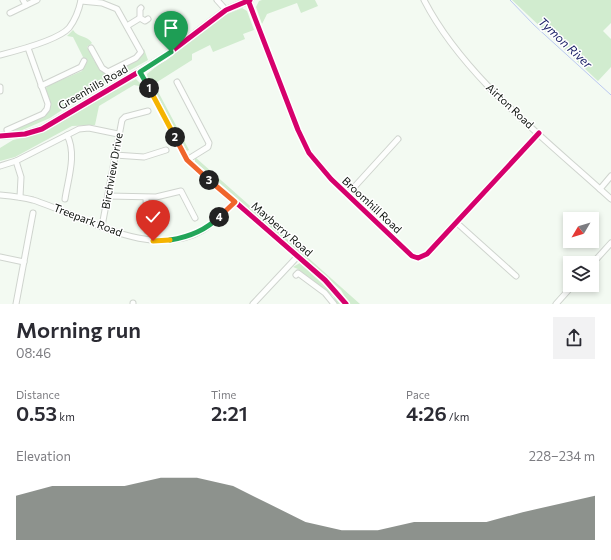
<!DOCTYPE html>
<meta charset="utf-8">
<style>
:root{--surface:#fff;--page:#f2f2f3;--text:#2b2b33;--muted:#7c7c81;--accent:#5e645e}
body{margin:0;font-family:Commissioner,sans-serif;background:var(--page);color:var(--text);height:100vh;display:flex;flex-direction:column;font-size:15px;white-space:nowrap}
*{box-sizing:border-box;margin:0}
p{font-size:13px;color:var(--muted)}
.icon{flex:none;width:22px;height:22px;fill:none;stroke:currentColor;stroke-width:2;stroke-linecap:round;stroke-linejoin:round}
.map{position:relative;height:304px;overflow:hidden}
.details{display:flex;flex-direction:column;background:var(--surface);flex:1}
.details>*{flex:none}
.needle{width:26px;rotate:232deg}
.controls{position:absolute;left:563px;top:212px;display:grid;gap:8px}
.controls a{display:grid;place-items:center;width:36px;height:36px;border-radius:0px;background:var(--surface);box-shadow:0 2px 6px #0003;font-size:20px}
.pin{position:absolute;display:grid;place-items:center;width:34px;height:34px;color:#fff;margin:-41px -17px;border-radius:50% 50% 50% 0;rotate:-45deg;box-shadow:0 0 4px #0007}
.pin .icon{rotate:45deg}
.km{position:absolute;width:20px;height:20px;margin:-10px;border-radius:50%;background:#222;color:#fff;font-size:11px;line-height:20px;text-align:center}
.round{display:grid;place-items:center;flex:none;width:42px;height:42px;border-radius:0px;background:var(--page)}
.headline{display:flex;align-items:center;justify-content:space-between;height:68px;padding:0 16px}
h1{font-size:22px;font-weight:600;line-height:30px}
.metrics{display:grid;grid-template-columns:repeat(3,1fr);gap:6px;height:68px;padding:4px 16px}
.metrics div{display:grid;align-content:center}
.metrics b{font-size:20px;font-weight:600}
.metrics small{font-size:11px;font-weight:400}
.metrics p{font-size:11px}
.chart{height:112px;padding:8px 16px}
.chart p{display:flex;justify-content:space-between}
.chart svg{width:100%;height:72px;margin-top:4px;fill:var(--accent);opacity:.7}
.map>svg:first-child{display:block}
.green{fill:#d1eccf}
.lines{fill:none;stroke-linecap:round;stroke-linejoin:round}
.stream{stroke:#bbc8f1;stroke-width:1}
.minor-casing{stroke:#cfd4ce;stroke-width:7}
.major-casing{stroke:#bec3c4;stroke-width:8}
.minor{stroke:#fdfefd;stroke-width:5}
.major{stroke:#f6f7fa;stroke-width:6}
.cycleway-casing{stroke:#fff;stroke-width:8}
.cycleway{stroke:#d6006c;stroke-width:5}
.split-1-casing{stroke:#fff;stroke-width:8}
.split-2-casing{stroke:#fff;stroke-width:8}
.split-3-casing{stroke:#fff;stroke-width:8}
.split-4-casing{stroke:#fff;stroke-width:8}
.split-5-casing{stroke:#fff;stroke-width:8}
.split-6-casing{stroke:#fff;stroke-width:8}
.split-1{stroke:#22a559;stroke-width:5}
.split-2{stroke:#f5b400;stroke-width:5}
.split-3{stroke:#f0652b;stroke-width:5}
.split-4{stroke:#f0652b;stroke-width:5}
.split-5{stroke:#22a559;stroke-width:5}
.split-6{stroke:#f5b400;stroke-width:5}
.labels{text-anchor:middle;stroke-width:3;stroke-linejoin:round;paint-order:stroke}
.street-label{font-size:11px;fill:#0e130e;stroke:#fff}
.water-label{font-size:12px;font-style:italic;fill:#1d2368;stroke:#fff}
</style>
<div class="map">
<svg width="611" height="304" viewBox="0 0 611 304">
<rect width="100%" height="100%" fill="#f3faf2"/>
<g class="green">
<polygon points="262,0 315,0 318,6 301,13 297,3 267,14 262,24 256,7 259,1"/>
<polygon points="512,0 611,0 611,23 603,31 611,39 611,67 598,81"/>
<polygon points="242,8 247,11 254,30 243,34 245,39 213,52 210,45 192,54 192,60 154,84 189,150 185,152 148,81 147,74 218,18"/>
<path d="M 73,30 C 78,38 87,35 92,43 L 87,47 C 93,57 99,74 111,74 L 138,58 L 144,49 L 148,60 L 77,100 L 50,118 L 20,131 L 13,130 L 49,111 L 45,91 L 47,86 L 82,71 L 86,63 L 73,37 L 67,36 Z"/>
<polygon points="136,79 144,87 134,85 99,106 95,125 72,126 15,157 0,161 0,148 13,140 33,135"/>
<polygon points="195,157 360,304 349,304 341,290 195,164"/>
<polygon points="300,263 331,292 340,304 337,304 333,296 298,269 293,267"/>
</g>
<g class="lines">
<polyline class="stream" points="510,0 534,25 611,95"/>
<g class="minor-casing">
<g id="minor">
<polyline points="23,0 26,5"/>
<polyline points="217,0 226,10"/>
<polyline points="248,0 298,130 309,153 331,179 412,256 418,258 427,254 539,133"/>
<path d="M 424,0 C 464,78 547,140 611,199"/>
<polyline points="81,1 102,3 117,9 141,52 136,58 108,72 102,68 91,48"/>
<polyline points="141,8 140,9 140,18 145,21 148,19"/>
<polyline points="10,13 37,0"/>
<polyline points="127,26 140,18"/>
<path d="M 0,55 C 16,51 58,40 69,28 C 75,20 79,10 81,0"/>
<polyline points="140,72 187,160 325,280 346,304"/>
<polyline points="177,82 209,143 208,147 187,160"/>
<polyline points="41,86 81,67 84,61"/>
<polyline points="0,87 0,91"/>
<polyline points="7,130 43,114 47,109 48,104 28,48"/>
<polyline points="115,155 144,157 166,150"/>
<polyline points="0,166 16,161"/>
<polyline points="600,189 611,176"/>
<path d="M 0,195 C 11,196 22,197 33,200 C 84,216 151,261 203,230 C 216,222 224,211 235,202"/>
<polyline points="347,195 398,139"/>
<polyline points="108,196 156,197 181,191 195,218"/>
<polyline points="20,197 21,177 16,161 79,129 89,128 118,134"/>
<polyline points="146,198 147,231"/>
<path d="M 65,199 C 68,179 77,154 67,135"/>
<polyline points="457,223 516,276"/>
<polyline points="102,226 122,120 125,117 148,111"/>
<polyline points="0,257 24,262"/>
<polyline points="592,264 611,243"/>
<polyline points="296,275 298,273 325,293 334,304"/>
<polyline points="16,304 33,213"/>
<polyline points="133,304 133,303"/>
<polyline points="253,304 298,256"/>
<polyline points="556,304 573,285"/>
</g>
</g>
<g class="major-casing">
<polyline id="major" points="0,136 25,134 42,129 164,57 226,10 250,0"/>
</g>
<use href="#minor" class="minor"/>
<use href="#major" class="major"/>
<g class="cycleway-casing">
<g id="cycleway">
<polyline points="248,0 298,130 309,153 331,179 412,256 418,258 427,254 539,133"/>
<polyline points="140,72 187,160 325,280 346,304"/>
<polyline points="0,136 25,134 42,129 164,57 226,10 250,0"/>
</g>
</g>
<use href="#cycleway" class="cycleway"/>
</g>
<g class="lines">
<g class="split-1-casing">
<polyline id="split-1" points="149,88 140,72 171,52"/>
</g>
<g class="split-2-casing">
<polyline id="split-2" points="149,88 175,137"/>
</g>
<g class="split-3-casing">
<polyline id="split-3" points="175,137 187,160 209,180"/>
</g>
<g class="split-4-casing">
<polyline id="split-4" points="209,180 235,202 219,217"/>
</g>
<g class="split-5-casing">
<path id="split-5" d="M 170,240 C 189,237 205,231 219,217"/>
</g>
<g class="split-6-casing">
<polyline id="split-6" points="153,241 170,240"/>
</g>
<use href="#split-1" class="split-1"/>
<use href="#split-2" class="split-2"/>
<use href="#split-3" class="split-3"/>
<use href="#split-4" class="split-4"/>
<use href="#split-5" class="split-5"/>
<use href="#split-6" class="split-6"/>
</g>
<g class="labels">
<g class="street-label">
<text transform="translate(93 87) rotate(-30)" y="4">Greenhills Road</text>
<text transform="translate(510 106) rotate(43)" y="4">Airton Road</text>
<text transform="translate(112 171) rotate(-80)" y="4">Birchview Drive</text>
<text transform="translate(372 205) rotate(43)" y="4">Broomhill Road</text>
<text transform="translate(88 220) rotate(21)" y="4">Treepark Road</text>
<text transform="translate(282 229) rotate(41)" y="4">Mayberry Road</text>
</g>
<g class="water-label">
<text transform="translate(565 43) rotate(43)" y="4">Tymon River</text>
</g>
</g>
</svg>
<div class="controls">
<a><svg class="needle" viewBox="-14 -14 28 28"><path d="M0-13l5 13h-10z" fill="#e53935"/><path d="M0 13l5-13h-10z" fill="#7c7c81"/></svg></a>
<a><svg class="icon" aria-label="layers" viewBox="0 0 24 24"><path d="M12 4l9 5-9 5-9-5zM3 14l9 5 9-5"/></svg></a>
</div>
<div class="pin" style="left:171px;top:52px;background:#1e9e55"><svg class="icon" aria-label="arrive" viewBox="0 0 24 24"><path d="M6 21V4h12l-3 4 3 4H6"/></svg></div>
<div class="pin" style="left:153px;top:241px;background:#d93025"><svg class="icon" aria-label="check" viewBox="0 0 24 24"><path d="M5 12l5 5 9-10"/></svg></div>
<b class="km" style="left:149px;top:88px">1</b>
<b class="km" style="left:175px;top:137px">2</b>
<b class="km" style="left:209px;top:180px">3</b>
<b class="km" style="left:219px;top:217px">4</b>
</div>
<section class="details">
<div class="headline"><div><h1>Morning run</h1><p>08:46</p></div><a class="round"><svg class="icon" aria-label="share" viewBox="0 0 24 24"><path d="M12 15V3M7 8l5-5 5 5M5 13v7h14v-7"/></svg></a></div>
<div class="metrics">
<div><p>Distance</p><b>0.53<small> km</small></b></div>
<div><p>Time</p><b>2:21</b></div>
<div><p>Pace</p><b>4:26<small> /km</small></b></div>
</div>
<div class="chart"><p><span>Elevation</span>228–234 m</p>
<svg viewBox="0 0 160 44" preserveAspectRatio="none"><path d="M0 44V17L10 11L20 11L30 11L40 6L50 6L60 11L70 22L80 33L90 38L100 38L110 33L120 33L130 33L140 27L150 22L160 17V44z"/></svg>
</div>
</section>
